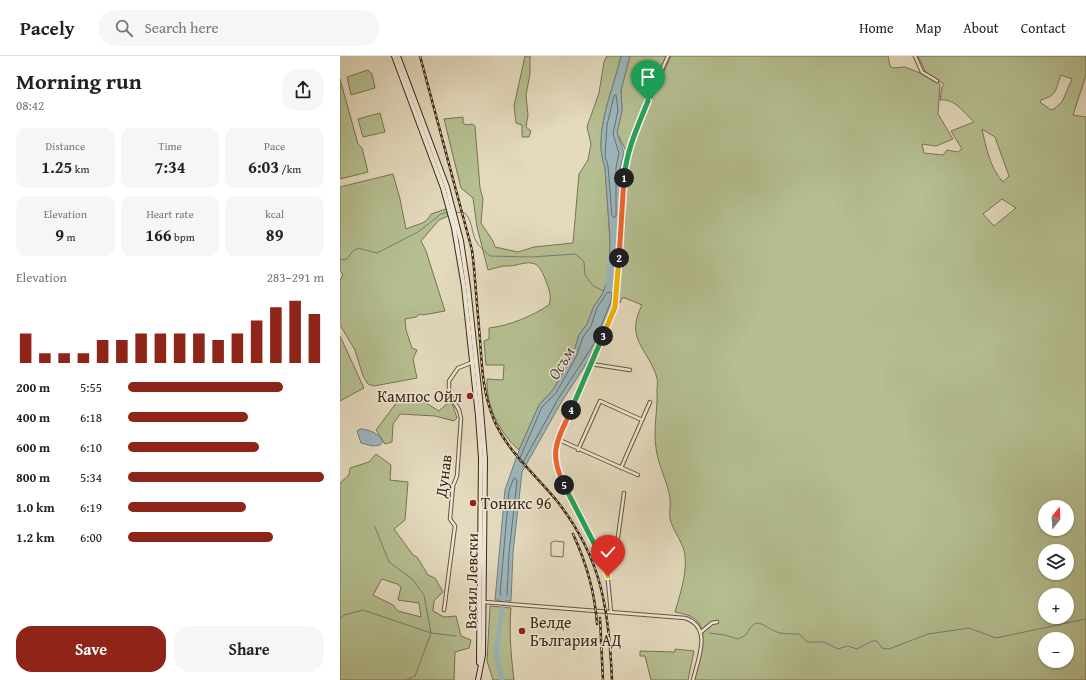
<!DOCTYPE html>
<meta charset="utf-8">
<style>
:root{--surface:#fff;--page:#f6f6f6;--text:#222;--muted:#767676;--line:#e0e0e0;--accent:#8f2418}
body{margin:0;font-family:"Gentium Book Plus",serif;background:var(--page);color:var(--text);height:100vh;display:flex;flex-direction:column;font-size:15px;white-space:nowrap}
*{box-sizing:border-box;margin:0}
p{font-size:13px;color:var(--muted)}
.icon{flex:none;width:22px;height:22px;fill:none;stroke:currentColor;stroke-width:2;stroke-linecap:round;stroke-linejoin:round}
.map{position:relative;flex:1;overflow:hidden}
.panel{display:flex;flex-direction:column;background:var(--surface);width:340px}
.panel>*{flex:none}
.needle{width:26px;rotate:18deg}
.buttons{position:absolute;left:698px;top:444px;display:grid;gap:8px}
.buttons a{display:grid;place-items:center;width:36px;height:36px;border-radius:50%;background:var(--surface);box-shadow:0 1px 3px #0004;font-size:20px}
.pin{position:absolute;display:grid;place-items:center;width:34px;height:34px;color:#fff;margin:-41px -17px;border-radius:50% 50% 50% 0;rotate:-45deg;box-shadow:0 0 4px #0007}
.pin .icon{rotate:45deg}
.km{position:absolute;width:20px;height:20px;margin:-10px;border-radius:50%;background:#222;color:#fff;font-size:11px;line-height:20px;text-align:center}
.round{display:grid;place-items:center;flex:none;width:42px;height:42px;border-radius:16px;background:var(--page)}
.head{display:flex;align-items:center;justify-content:space-between;height:68px;padding:0 16px}
h1{font-size:22px;font-weight:700;line-height:30px}
.stats{display:grid;grid-template-columns:repeat(3,1fr);gap:6px;height:68px;padding:4px 16px}
.stats div{display:grid;align-content:center;border-radius:10px;background:var(--page);text-align:center}
.stats b{font-size:17px;font-weight:700}
.stats small{font-size:11px;font-weight:400}
.stats p{font-size:11px}
.chart{height:112px;padding:8px 16px}
.chart p{display:flex;justify-content:space-between}
.chart svg{width:100%;height:72px;margin-top:4px;stroke:var(--accent);stroke-width:6}
.primary-button{display:flex;gap:8px;margin-top:auto;padding:8px 16px}
.primary-button a{flex:1;height:46px;border-radius:16px;background:var(--accent);color:#fff;font-size:16px;font-weight:700;line-height:46px;text-align:center}
.primary-button a+a{background:var(--page);color:var(--text)}
ul{padding:0 16px;list-style:none;font-size:13px}
li{display:grid;grid-template-columns:64px 48px 1fr;align-items:center;height:30px}
li i{height:10px;border-radius:5px;background:var(--accent)}
header{display:flex;align-items:center;gap:24px;box-sizing:border-box;height:56px;padding:0 20px;background:var(--surface);border-bottom:1px solid var(--line)}
header strong{font-size:19px}
nav{display:flex;gap:22px;margin-inline-start:auto;font-size:14px}
.search{width:280px;height:36px;background:var(--page);display:flex;align-items:center;gap:10px;box-sizing:border-box;padding:0 14px;border-radius:16px;color:var(--muted);font-size:15px}
main{display:flex;flex:1;min-height:0}
.map>svg:first-child{display:block}
.green{fill:#b5bf91;stroke:#7a7252;fill-rule:evenodd}
.water{fill:#9bb7bd;stroke:#767d79}
.lines{fill:none;stroke-linecap:round;stroke-linejoin:round}
.shore{stroke:#6c6e68;stroke-width:1}
.stream{stroke:#767d79;stroke-width:1}
.river{stroke:#9bb7bd;stroke-width:5}
.street-casing{stroke:#68533e;stroke-width:4.5}
.secondary-casing{stroke:#3e2614;stroke-width:6}
.street{stroke:#ede7d5;stroke-width:2.5}
.secondary{stroke:#ede7d5;stroke-width:4}
.rail-casing{stroke:#3e2614;stroke-width:2.5}
.rail{stroke:#ede7d5;stroke-width:1;stroke-dasharray:3;stroke-linecap:butt}
.split-1-casing{stroke:#fff;stroke-width:8}
.split-2-casing{stroke:#fff;stroke-width:8}
.split-3-casing{stroke:#fff;stroke-width:8}
.split-4-casing{stroke:#fff;stroke-width:8}
.split-5-casing{stroke:#fff;stroke-width:8}
.split-6-casing{stroke:#fff;stroke-width:8}
.split-7-casing{stroke:#fff;stroke-width:8}
.split-1{stroke:#22a559;stroke-width:5}
.split-2{stroke:#f0652b;stroke-width:5}
.split-3{stroke:#f5b400;stroke-width:5}
.split-4{stroke:#22a559;stroke-width:5}
.split-5{stroke:#f0652b;stroke-width:5}
.split-6{stroke:#22a559;stroke-width:5}
.split-7{stroke:#f5b400;stroke-width:5}
.poi-dot{fill:#8f2418;stroke:#ede7d5;stroke-width:1.5}
.labels{text-anchor:middle;stroke-width:3;stroke-linejoin:round;paint-order:stroke}
.poi-label{font-size:16px;fill:#3e2614;stroke:#ede7d5;text-anchor:start}
.street-label{font-size:16px;fill:#3e2614;stroke:#ede7d5}
.water-label{font-size:17px;font-style:italic;fill:#554a3e;stroke:#ede7d5}
</style>
<header>
<strong>Pacely</strong>
<div class="search"><svg class="icon" aria-label="search" viewBox="0 0 24 24"><circle cx="10" cy="10" r="6"/><path d="M15 15l6 6"/></svg>Search here</div>
<nav><a>Home</a><a>Map</a><a>About</a><a>Contact</a></nav>
</header>
<main>
<section class="panel">
<div class="head"><div><h1>Morning run</h1><p>08:42</p></div><a class="round"><svg class="icon" aria-label="share" viewBox="0 0 24 24"><path d="M12 15V3M7 8l5-5 5 5M5 13v7h14v-7"/></svg></a></div>
<div class="stats">
<div><p>Distance</p><b>1.25<small> km</small></b></div>
<div><p>Time</p><b>7:34</b></div>
<div><p>Pace</p><b>6:03<small> /km</small></b></div>
</div>
<div class="stats">
<div><p>Elevation</p><b>9<small> m</small></b></div>
<div><p>Heart rate</p><b>166<small> bpm</small></b></div>
<div><p>kcal</p><b>89</b></div>
</div>
<div class="chart"><p><span>Elevation</span>283–291 m</p>
<svg viewBox="0 0 160 44" preserveAspectRatio="none"><path d="M5 44V26M15 44V38M25 44V38M35 44V38M45 44V30M55 44V30M65 44V26M75 44V26M85 44V26M95 44V26M105 44V30M115 44V26M125 44V18M135 44V10M145 44V6M155 44V14"/></svg>
</div>
<ul>
<li><b>200 m</b>5:55<i style="width:79%"></i></li>
<li><b>400 m</b>6:18<i style="width:61%"></i></li>
<li><b>600 m</b>6:10<i style="width:67%"></i></li>
<li><b>800 m</b>5:34<i style="width:100%"></i></li>
<li><b>1.0 km</b>6:19<i style="width:60%"></i></li>
<li><b>1.2 km</b>6:00<i style="width:74%"></i></li>
</ul>
<div class="primary-button"><a>Save</a><a>Share</a></div>
</section>
<div class="map">
<svg width="746" height="624" viewBox="0 0 746 624">
<rect width="100%" height="100%" fill="#e4dabe"/>
<filter id="stains"><feTurbulence type="fractalNoise" baseFrequency=".005" numOctaves="4"/><feColorMatrix values="0 0 0 0 .2 0 0 0 0 .09 0 0 0 0 .02 0 0 0 .5 -.17"/></filter>
<radialGradient id="worn" r=".72"><stop offset=".6" stop-color="#630" stop-opacity="0"/><stop offset="1" stop-color="#630" stop-opacity=".3"/></radialGradient>
<g class="green">
<polygon points="185,0 190,0 190,18 186,39 188,59 186,71 191,75 189,81 182,81 182,69 176,67 174,50"/>
<path d="M 267,0 L 281,0 C 274,32 252,78 265,111 L 270,184 L 269,221 L 262,239 L 254,250 L 247,268 L 239,279 L 233,299 L 213,334 L 199,349 L 179,394 C 159,377 146,349 147,323 L 163,324 L 164,309 L 146,309 L 144,285 L 149,283 L 149,272 C 169,270 192,260 209,249 C 212,241 209,233 206,225 C 199,207 195,204 176,209 C 172,210 167,210 163,210 C 158,211 153,213 148,214 L 137,171 L 133,142 L 121,132 L 104,63 L 123,61 L 123,67 L 126,69 L 132,68 L 135,70 L 140,132 L 143,143 L 141,167 L 153,185 L 155,191 L 178,196 L 194,191 L 233,187 L 239,118 L 248,104 L 251,88 L 247,71 L 259,37 L 264,6 Z"/>
<polygon points="290,0 328,0 293,76 287,97 277,77 282,54 281,34"/>
<path d="M 331,0 L 548,0 L 550,10 L 553,12 L 565,11 L 580,17 L 583,16 L 595,23 L 600,28 L 598,58 L 613,83 L 596,90 L 582,88 L 584,97 L 603,99 L 607,94 L 618,96 L 622,93 L 611,75 L 634,66 C 624,57 615,42 600,44 L 602,31 L 604,28 L 586,17 L 578,0 L 746,0 L 746,19 L 733,59 L 746,61 L 746,624 L 354,624 C 357,611 368,576 358,566 C 352,559 344,558 335,556 C 340,538 347,519 345,499 C 344,488 333,475 330,463 C 329,456 331,448 330,442 C 327,424 318,409 316,392 C 313,373 318,353 317,334 C 317,330 318,325 317,322 C 309,293 284,284 302,249 L 285,242 L 282,242 L 280,247 L 278,244 L 285,166 L 286,113 L 290,98 L 300,67 ZM 721,19 L 732,23 L 722,46 L 714,53 L 711,54 L 700,46 L 701,44 C 718,39 715,34 721,19 ZM 642,73 L 655,81 L 669,120 L 663,126 C 650,112 646,91 642,73 ZM 662,143 L 676,152 L 654,170 L 643,158 ZM 705,451 L 727,451 L 727,473 L 705,473 ZM 705,495 L 727,495 L 727,517 L 705,517 ZM 705,539 L 727,539 L 727,561 L 705,561 ZM 705,583 L 727,583 L 727,605 L 705,605 Z"/>
<polygon points="28,14 32,18 35,32 11,39 7,21"/>
<polygon points="0,23 18,88 22,92 28,116 0,123"/>
<polygon points="40,57 45,76 23,81 18,63"/>
<path d="M 53,118 L 60,143 L 66,173 C 76,168 86,169 91,158 L 106,153 L 108,160 L 99,164 L 81,185 L 86,195 L 105,255 L 83,259 L 80,258 L 76,261 L 65,263 L 66,274 L 72,292 L 77,294 L 73,303 L 77,322 L 34,330 L 28,328 L 23,320 L 15,294 L 0,269 L 0,225 L 3,218 L 0,215 L 0,131 Z"/>
<polygon points="0,280 24,332 0,345"/>
<polygon points="73,339 99,355 111,344 117,362 114,365 95,360 60,358 53,368 52,386 45,388 36,374 57,346"/>
<path d="M 36,398 L 51,409 L 50,424 L 68,426 L 65,464 L 54,473 L 73,499 L 77,501 L 88,519 L 95,522 L 103,536 L 94,545 L 93,555 L 104,561 L 116,560 L 121,580 L 131,584 L 129,592 L 115,596 L 114,624 L 0,624 L 0,427 L 9,419 L 10,412 L 29,406 ZM 42,523 L 57,528 L 61,531 L 58,544 L 79,547 L 81,561 L 58,555 L 53,549 L 33,539 Z"/>
<path d="M 150,550 L 171,552 C 169,576 171,600 174,624 L 153,624 L 147,605 Z"/>
<polygon points="335,593 354,595 348,624 311,624 305,600 300,600 300,595 335,596"/>
</g>
<g class="water">
<path d="M 281,0 L 290,0 L 281,34 L 282,54 L 277,77 L 284,97 L 280,112 L 279,189 L 275,246 L 258,290 L 222,345 L 182,416 L 173,497 L 171,545 L 155,544 L 165,434 L 179,394 L 199,349 L 213,334 L 233,299 L 239,279 L 247,268 L 254,250 L 262,239 L 269,221 L 270,184 L 265,111 C 252,79 274,32 281,0 Z"/>
<path d="M 20,373 C 29,373 40,378 43,386 L 40,389 L 33,390 L 21,387 L 17,375 Z"/>
</g>
<g class="lines">
<g class="shore">
<polygon points="276,39 278,54 273,78 279,97 276,112 276,160 274,162 272,160 268,110 265,100 267,69 274,40"/>
<polygon points="268,236 272,237 271,245 254,288 218,343 183,406 180,406 179,404 202,351 216,337 224,323 236,301 243,281 251,270 257,252"/>
<polygon points="175,422 177,425 169,497 167,539 166,540 161,540 160,538 169,435 173,424"/>
<polygon points="215,485 224,486 223,501 211,500 211,487"/>
</g>
<g class="stream">
<path d="M 116,156 L 125,157 C 133,166 131,175 136,185 C 139,191 145,195 150,200 L 191,201 L 236,198 L 244,206 L 245,219 L 253,230 L 264,235"/>
<polyline points="0,204 7,203 12,196 18,192 37,197 78,176 101,158 108,156"/>
<polyline points="0,563 4,559 23,554 91,577 84,539 72,523 49,506 35,471"/>
<path d="M 369,577 L 385,579 L 398,583 L 406,579 C 417,556 424,573 440,577 C 446,578 453,578 459,578 L 467,586 L 484,586 L 498,593 L 507,590 L 517,593 L 532,585 L 537,585 L 542,592 L 549,593 L 588,578 L 629,572 L 656,582 L 746,563"/>
<polyline points="66,624 75,620 91,577 116,580"/>
</g>
<g class="river">
<polyline points="268,231 270,203"/>
<polyline points="162,624 156,599 164,538"/>
</g>
<g class="street-casing">
<g id="street">
<polyline points="575,0 582,16 597,25"/>
<polyline points="251,308 290,314"/>
<polyline points="217,383 298,419"/>
<polyline points="238,394 260,345 302,364"/>
<polyline points="281,412 310,346"/>
<polyline points="267,514 278,481 284,437"/>
<path d="M 144,546 L 345,562 C 373,571 358,603 353,624"/>
<polyline points="104,554 115,470 110,463 113,430 117,420 121,362 119,354 109,337 109,325 118,312 133,306"/>
<path d="M 271,556 L 267,515 L 217,413 C 214,403 215,394 217,383 L 272,260 L 278,227 L 286,107 L 295,74 L 328,0"/>
<polyline points="361,576 372,567 377,566"/>
</g>
</g>
<g class="secondary-casing">
<g id="secondary">
<polyline points="54,0 103,132 114,172 124,231 138,360 141,402 139,607"/>
<polyline points="58,0 107,131 121,185 128,231 140,342 145,403 143,599 138,624"/>
</g>
</g>
<use href="#street" class="street"/>
<use href="#secondary" class="secondary"/>
<g class="rail-casing">
<g id="rail">
<path d="M 80,0 L 132,194 L 134,212 C 136,236 138,260 140,284 C 142,312 143,338 154,364 C 167,395 196,419 217,445 C 262,502 269,554 272,624"/>
<path d="M 233,478 C 246,506 255,537 257,568"/>
<polyline points="260,562 263,624"/>
</g>
</g>
<use href="#rail" class="rail"/>
</g>
<g class="lines">
<g class="split-1-casing">
<path id="split-1" d="M 284,122 C 287,93 297,72 308,45"/>
</g>
<g class="split-2-casing">
<polyline id="split-2" points="279,202 284,122"/>
</g>
<g class="split-3-casing">
<polyline id="split-3" points="263,280 275,251 279,202"/>
</g>
<g class="split-4-casing">
<polyline id="split-4" points="231,354 263,280"/>
</g>
<g class="split-5-casing">
<path id="split-5" d="M 224,429 C 208,395 217,386 231,354"/>
</g>
<g class="split-6-casing">
<polyline id="split-6" points="224,429 261,501"/>
</g>
<g class="split-7-casing">
<polyline id="split-7" points="261,501 268,520"/>
</g>
<use href="#split-1" class="split-1"/>
<use href="#split-2" class="split-2"/>
<use href="#split-3" class="split-3"/>
<use href="#split-4" class="split-4"/>
<use href="#split-5" class="split-5"/>
<use href="#split-6" class="split-6"/>
<use href="#split-7" class="split-7"/>
</g>
<g class="poi-dot">
<circle cx="130" cy="340" r="4"/>
<circle cx="133" cy="447" r="4"/>
<circle cx="182" cy="575" r="4"/>
</g>
<g class="labels">
<g class="poi-label">
<text x="122" y="346" text-anchor="end">Кампос Ойл</text>
<text x="141" y="453">Тоникс 96</text>
<text x="190" y="572">Велде<tspan x="190" dy="18">България АД</tspan></text>
</g>
<g class="street-label">
<text transform="translate(103 420) rotate(-82)" y="6">Дунав</text>
<text transform="translate(131 525) rotate(-89)" y="6">Васил Левски</text>
</g>
<g class="water-label">
<text transform="translate(221 307) rotate(-59)" y="6">Осъм</text>
</g>
</g>
<rect width="100%" height="100%" filter="url(#stains)"/>
<rect width="100%" height="100%" fill="url(#worn)"/>
</svg>
<div class="buttons">
<a><svg class="needle" viewBox="-14 -14 28 28"><path d="M0-13l5 13h-10z" fill="#e53935"/><path d="M0 13l5-13h-10z" fill="#767676"/></svg></a>
<a><svg class="icon" aria-label="layers" viewBox="0 0 24 24"><path d="M12 4l9 5-9 5-9-5zM3 14l9 5 9-5"/></svg></a>
<a>+</a>
<a>−</a>
</div>
<div class="pin" style="left:308px;top:45px;background:#1e9e55"><svg class="icon" aria-label="arrive" viewBox="0 0 24 24"><path d="M6 21V4h12l-3 4 3 4H6"/></svg></div>
<div class="pin" style="left:268px;top:520px;background:#d93025"><svg class="icon" aria-label="check" viewBox="0 0 24 24"><path d="M5 12l5 5 9-10"/></svg></div>
<b class="km" style="left:284px;top:122px">1</b>
<b class="km" style="left:279px;top:202px">2</b>
<b class="km" style="left:263px;top:280px">3</b>
<b class="km" style="left:231px;top:354px">4</b>
<b class="km" style="left:224px;top:429px">5</b>
</div>
</main>
